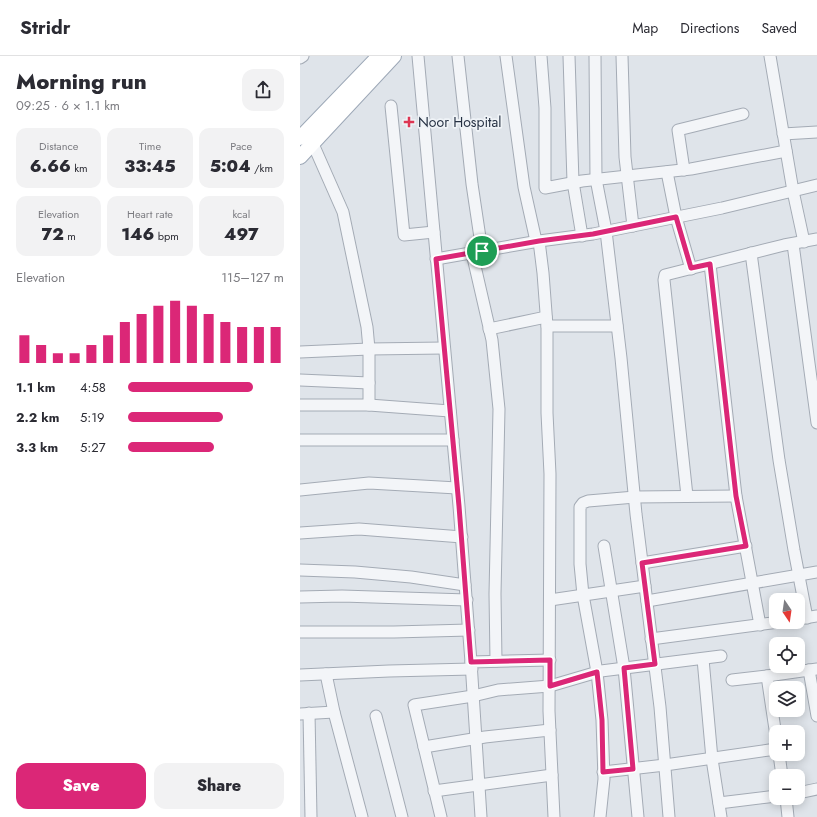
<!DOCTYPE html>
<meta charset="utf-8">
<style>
:root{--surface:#fff;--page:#f2f2f3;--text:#2b2b33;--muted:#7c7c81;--line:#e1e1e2;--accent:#db2777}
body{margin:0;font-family:Jost,sans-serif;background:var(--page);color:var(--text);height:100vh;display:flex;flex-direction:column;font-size:15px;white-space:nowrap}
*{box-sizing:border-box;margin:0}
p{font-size:13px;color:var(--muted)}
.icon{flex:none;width:22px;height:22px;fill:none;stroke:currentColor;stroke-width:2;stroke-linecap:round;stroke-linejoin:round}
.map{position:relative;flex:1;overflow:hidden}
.drawer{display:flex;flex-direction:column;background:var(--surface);width:300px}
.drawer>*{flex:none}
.needle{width:26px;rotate:167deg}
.fabs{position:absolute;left:469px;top:537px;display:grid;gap:8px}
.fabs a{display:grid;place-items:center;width:36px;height:36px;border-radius:8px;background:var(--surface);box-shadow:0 2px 10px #0003;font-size:20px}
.pin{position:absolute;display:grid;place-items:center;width:34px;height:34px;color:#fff;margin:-17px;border:2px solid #fff;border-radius:50%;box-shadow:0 1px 4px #0007}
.round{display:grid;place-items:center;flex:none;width:42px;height:42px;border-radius:12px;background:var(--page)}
.summary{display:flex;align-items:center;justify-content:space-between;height:68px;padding:0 16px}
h1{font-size:22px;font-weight:800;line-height:30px}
.stats{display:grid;grid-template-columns:repeat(3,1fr);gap:6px;height:68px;padding:4px 16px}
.stats div{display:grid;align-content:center;border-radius:10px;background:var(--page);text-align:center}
.stats b{font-size:17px;font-weight:800}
.stats small{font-size:11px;font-weight:400}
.stats p{font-size:11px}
.chart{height:112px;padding:8px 16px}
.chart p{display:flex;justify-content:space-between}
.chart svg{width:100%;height:72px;margin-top:4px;stroke:var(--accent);stroke-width:6}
.action{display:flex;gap:8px;margin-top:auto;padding:8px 16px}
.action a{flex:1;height:46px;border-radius:12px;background:var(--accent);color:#fff;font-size:16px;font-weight:800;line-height:46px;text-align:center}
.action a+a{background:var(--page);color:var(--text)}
ul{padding:0 16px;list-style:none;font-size:13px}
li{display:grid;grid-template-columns:64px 48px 1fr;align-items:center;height:30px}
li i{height:10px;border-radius:5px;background:var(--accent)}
header{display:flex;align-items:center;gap:24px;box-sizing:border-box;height:56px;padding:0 20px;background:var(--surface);border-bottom:1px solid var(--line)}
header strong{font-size:19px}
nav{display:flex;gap:22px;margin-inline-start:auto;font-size:14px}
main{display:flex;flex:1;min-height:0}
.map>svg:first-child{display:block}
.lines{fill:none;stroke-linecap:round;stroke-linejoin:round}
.minor-casing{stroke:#a4abb5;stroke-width:13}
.major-casing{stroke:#9da8b7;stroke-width:16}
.minor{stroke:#f3f5f8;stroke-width:11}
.major{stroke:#fff;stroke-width:14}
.route-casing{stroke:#fff;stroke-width:8}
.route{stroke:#db2777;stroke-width:5}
.poi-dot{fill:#dd3653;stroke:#eff3f7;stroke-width:1.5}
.labels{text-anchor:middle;stroke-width:3.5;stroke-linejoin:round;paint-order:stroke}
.poi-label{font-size:14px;fill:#263143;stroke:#eff3f7;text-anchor:start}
</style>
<header>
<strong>Stridr</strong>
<nav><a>Map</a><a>Directions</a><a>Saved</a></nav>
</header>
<main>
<section class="drawer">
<div class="summary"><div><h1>Morning run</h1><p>09:25 · 6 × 1.1 km</p></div><a class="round"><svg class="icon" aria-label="share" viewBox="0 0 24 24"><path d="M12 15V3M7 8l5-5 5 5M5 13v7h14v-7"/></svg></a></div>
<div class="stats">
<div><p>Distance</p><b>6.66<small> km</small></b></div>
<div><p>Time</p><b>33:45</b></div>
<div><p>Pace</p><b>5:04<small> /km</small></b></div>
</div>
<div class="stats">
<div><p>Elevation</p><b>72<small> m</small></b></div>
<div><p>Heart rate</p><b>146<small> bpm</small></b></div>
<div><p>kcal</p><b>497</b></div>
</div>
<div class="chart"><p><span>Elevation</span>115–127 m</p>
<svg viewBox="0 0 160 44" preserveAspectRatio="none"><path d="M5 44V27M15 44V33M25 44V38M35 44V38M45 44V33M55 44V27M65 44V19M75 44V14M85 44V9M95 44V6M105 44V9M115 44V14M125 44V19M135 44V22M145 44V22M155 44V22"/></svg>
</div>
<ul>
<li><b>1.1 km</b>4:58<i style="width:80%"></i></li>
<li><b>2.2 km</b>5:19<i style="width:61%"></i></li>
<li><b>3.3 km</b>5:27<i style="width:55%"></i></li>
</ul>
<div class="action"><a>Save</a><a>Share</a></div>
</section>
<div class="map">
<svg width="517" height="761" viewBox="0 0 517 761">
<rect width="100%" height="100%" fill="#dfe4ea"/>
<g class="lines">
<g class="minor-casing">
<g id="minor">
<polyline points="118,0 159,450 171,606 181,761"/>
<polyline points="158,0 172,128 182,195"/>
<polyline points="206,0 224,131 236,185"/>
<polyline points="241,0 245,52 245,132 282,125 391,113 486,95"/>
<polyline points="269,0 273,126 282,180"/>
<polyline points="295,0 296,123 306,175 321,302 336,458 360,651 369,761"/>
<polyline points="322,0 325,101 333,170"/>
<polyline points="470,0 493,135 504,186"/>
<polyline points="0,2 3,0"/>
<polyline points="91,50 104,179 134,176"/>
<polyline points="483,78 517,76"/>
<polyline points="13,88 43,156 67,271 69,293 69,349"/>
<polyline points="384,114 378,74 443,58"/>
<polyline points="367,116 376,161 391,213"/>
<polyline points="239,185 243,217 247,270 247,357 250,418 249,655 254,761"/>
<polyline points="493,188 517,367"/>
<polyline points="172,197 192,284 199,353 195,538 196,605"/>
<polyline points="451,197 479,404 494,494 507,562"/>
<polyline points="136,203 239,185 293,178 422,152 517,129"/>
<polyline points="410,208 436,440 460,569"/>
<polyline points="247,270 317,270"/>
<polyline points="189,273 246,261"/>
<polyline points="0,296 69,293 144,292"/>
<polyline points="0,324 69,327"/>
<polyline points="0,349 69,349 150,355"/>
<polyline points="0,384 153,384"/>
<polyline points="0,434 69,427 157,432"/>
<polyline points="387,440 364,224 365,219 484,189 517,183"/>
<polyline points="0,477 59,473 162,481"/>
<polyline points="304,490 324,612 338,761"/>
<polyline points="342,507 446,490"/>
<polyline points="0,514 55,516 111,521 165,529"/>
<polyline points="0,541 42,540 167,544"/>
<polyline points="250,544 345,530"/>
<polyline points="347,545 517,516"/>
<polyline points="498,563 517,560"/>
<polyline points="0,576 94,576 169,574"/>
<polyline points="351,583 479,566"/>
<polyline points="403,603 412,703 421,761"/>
<polyline points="171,606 250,604"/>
<polyline points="509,614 517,660"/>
<polyline points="26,618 34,656 62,761"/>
<polyline points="0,619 89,615 172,613"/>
<polyline points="432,624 467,620"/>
<polyline points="9,657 11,761"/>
<polyline points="0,658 34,656"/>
<polyline points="76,660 102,761"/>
<polyline points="476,680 467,620 517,613"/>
<polyline points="124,691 185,681 250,674"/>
<polyline points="479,698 482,720"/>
<polyline points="303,716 365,709 476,693"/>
<polyline points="134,735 252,719"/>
<polyline points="498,737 517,733"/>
<polyline points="486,742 488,761"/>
<polyline points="419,747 476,740"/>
<polyline points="141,761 114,649 173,640 198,634 250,630 301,615 421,600"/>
<polyline points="300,761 304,723 302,664 297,616 283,539 280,508 280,451 283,447 288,445 335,441 436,440"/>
</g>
</g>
<g class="major-casing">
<g id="major">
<polyline points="0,82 79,0"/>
<polyline points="0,101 94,0"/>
</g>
</g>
<use href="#minor" class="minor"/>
<use href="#major" class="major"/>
</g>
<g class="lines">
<g class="route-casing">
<polygon id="route" points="376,161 391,212 410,208 436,440 446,490 342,507 355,608 324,612 333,713 303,716 302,664 297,616 250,630 250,604 171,606 159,450 136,203 239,185 293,178"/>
</g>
<use href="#route" class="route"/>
</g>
<path class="poi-dot" d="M107 60h4v4h4v4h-4v4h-4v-4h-4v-4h4z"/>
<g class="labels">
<g class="poi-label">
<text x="118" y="71">Noor Hospital</text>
</g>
</g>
</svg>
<div class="fabs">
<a><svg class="needle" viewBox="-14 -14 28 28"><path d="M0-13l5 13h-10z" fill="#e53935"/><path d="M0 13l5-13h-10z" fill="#7c7c81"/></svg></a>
<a><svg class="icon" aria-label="locate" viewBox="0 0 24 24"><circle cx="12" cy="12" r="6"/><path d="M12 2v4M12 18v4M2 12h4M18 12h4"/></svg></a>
<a><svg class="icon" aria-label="layers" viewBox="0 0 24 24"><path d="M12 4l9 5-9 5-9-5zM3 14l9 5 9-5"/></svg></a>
<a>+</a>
<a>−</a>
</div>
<div class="pin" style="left:182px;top:195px;background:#1e9e55"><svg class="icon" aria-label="arrive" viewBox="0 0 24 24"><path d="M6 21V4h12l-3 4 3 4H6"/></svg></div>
</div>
</main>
